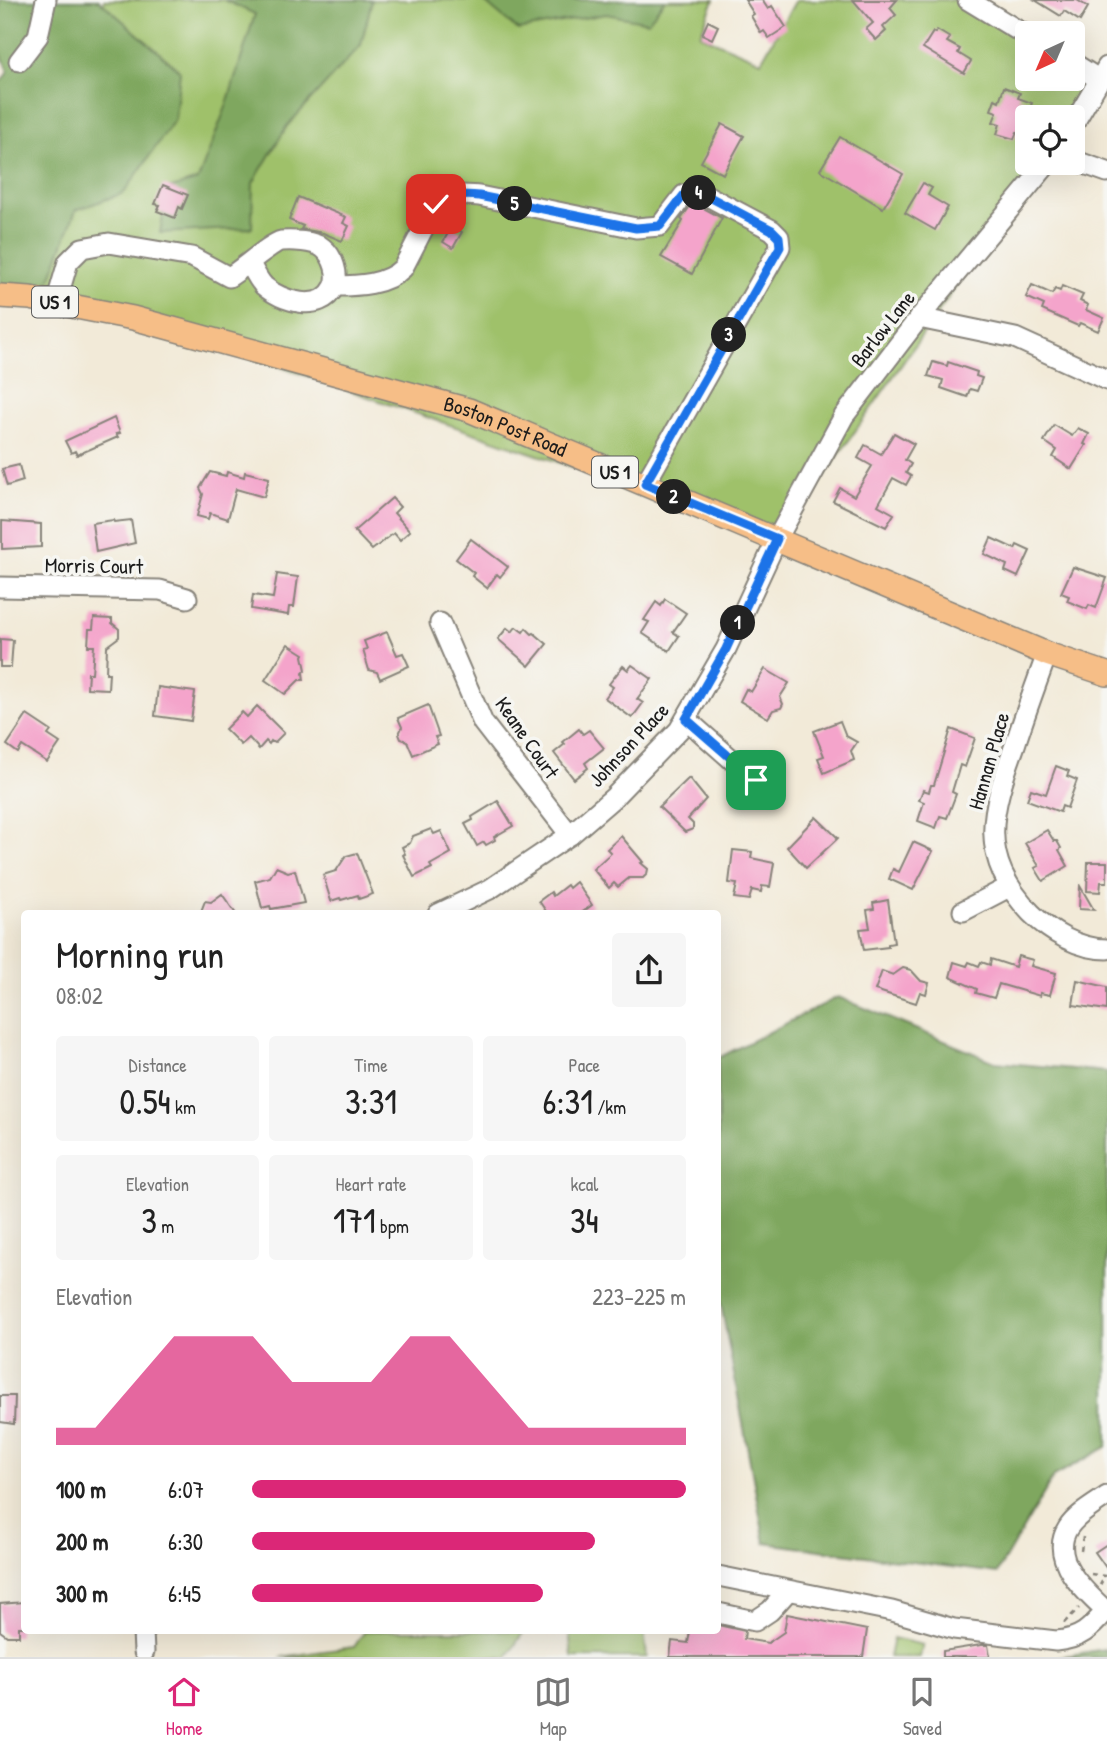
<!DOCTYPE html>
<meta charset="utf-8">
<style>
:root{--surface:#fff;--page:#f6f6f6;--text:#222;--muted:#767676;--line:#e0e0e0;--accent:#db2777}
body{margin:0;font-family:"Patrick Hand",sans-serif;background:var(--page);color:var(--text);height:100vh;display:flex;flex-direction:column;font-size:26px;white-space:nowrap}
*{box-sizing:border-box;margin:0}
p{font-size:23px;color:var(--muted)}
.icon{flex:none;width:38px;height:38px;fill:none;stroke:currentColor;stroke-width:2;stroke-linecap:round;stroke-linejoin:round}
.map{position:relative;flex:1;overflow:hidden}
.drawer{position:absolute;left:21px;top:910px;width:700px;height:724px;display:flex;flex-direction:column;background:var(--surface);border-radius:7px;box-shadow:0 7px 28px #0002}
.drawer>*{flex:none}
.needle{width:46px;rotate:224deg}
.tools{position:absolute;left:1015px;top:21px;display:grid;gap:14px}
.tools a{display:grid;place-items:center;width:70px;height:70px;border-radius:7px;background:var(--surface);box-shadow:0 7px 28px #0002;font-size:35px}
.pin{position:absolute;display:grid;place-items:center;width:60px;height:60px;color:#fff;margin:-30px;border-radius:14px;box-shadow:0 4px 10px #0006}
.km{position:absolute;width:35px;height:35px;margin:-18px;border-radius:50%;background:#222;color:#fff;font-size:19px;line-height:35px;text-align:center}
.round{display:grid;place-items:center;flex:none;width:74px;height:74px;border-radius:7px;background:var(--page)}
.summary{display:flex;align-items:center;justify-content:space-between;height:119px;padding:0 35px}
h1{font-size:38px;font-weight:600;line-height:52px}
.figures{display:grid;grid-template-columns:repeat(3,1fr);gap:10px;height:119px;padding:7px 35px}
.figures div{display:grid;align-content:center;border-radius:7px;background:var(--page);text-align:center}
.figures b{font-size:35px;font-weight:600}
.figures small{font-size:19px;font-weight:400}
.figures p{font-size:19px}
.chart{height:196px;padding:14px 35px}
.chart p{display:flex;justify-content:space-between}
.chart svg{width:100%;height:126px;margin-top:7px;fill:var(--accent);opacity:.7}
ul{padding:0 35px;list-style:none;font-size:23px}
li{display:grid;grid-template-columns:112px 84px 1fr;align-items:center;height:52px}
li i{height:18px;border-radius:9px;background:var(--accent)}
.tab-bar{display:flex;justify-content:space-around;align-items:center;height:98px;border-top:2px solid var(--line);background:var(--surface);font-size:19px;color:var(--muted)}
.tab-bar a{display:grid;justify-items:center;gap:4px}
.tab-bar .active{color:var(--accent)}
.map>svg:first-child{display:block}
.green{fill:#9fc16a;stroke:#5e6e43;stroke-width:2}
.forest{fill:#7fa75e;stroke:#4e623d;stroke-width:2}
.building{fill:#f4a4cb}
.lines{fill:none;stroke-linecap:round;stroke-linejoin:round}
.minor-casing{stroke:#87837a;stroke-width:23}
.major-casing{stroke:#87837a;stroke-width:26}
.path{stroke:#87837a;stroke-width:2.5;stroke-dasharray:5 5;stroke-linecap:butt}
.minor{stroke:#fff;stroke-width:19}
.major{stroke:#f6be87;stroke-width:23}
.route-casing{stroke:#fff;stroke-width:14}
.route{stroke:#1a73e8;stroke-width:9}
.labels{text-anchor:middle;stroke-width:7;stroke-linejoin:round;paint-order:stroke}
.shield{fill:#f6f6f2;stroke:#5d5d5c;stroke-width:2}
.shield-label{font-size:19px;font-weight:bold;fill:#1c1c1c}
.street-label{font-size:21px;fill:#1c1c1c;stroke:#f6f6f2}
</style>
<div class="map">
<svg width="1107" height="1657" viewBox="0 0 1107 1657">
<rect width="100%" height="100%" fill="#f6f6f2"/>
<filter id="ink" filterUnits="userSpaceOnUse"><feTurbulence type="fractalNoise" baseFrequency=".0143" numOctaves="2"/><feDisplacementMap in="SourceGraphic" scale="14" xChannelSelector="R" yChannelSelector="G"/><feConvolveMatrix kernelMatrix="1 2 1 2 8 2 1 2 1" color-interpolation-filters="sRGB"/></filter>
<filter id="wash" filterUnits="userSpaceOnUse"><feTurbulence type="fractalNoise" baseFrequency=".00686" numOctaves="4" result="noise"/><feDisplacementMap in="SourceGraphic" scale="28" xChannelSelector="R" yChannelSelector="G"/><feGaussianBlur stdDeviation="1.57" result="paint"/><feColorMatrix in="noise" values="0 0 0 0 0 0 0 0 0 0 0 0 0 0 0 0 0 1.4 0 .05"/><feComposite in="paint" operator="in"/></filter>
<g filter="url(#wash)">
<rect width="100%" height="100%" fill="#f2ead8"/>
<g class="green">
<polygon points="104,0 714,0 700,35 761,61 796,0 957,0 1027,39 1027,79 1073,79 1073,65 1100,80 1073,117 1027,117 1027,163 1042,163 771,552 742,525 47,287 30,298"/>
<polygon points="365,1631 524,1631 507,1657 280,1657 354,1647"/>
<polygon points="569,1631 644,1631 647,1657 572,1657"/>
<polygon points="893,1638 923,1645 920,1657 889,1657"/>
</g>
<g class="forest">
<polygon points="0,0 99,0 180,71 175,119 124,193 76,210 47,287 0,286 0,82 8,72 0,51"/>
<polygon points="224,0 372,0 361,45 287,126 253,183 252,228 160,233 168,189 198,180 227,104 255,14"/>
<polygon points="482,0 665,0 648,22 606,14 518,30"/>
<polygon points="838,997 995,1062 1107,1072 1107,1447 1054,1476 997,1573 765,1543 718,1288 718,1058"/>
<polygon points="1105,1649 1107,1657 1059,1657"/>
</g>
<g id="blocks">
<g class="building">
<polygon points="745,0 762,0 768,9 772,6 786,27 769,38 764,31 761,33 751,16 754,14"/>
<polygon points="853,0 897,0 890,8 896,15 883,27 886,31 876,40 866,29 873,23"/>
<polygon points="1035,0 1077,0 1088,7 1080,21 1064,11 1061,16"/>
<polygon points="708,21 718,26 712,39 702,34"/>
<polygon points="937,30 950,38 947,42 960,49 958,53 971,61 964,73 923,48 933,32 935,33"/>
<polygon points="1004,87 1020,93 1018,98 1032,103 1020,133 1017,132 1014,139 997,134 1000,124 993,122 997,112 991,110 995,99 999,101"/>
<polygon points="722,124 744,136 723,174 701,162"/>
<polygon points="840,137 903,174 883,208 820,170"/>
<polygon points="923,183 932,188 928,195 948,207 935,230 905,213"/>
<polygon points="163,185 188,195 182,209 179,207 175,218 157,211 160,205 155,204"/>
<polygon points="298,197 346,217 343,223 349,226 342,241 323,233 301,229 303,226 289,220"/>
<polygon points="691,205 698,205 722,218 692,274 661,257 683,221 681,219"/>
<polygon points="452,226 462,232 453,248 443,242"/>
<polygon points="1032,285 1052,294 1055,289 1060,291 1062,286 1083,295 1080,301 1088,305 1086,310 1104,318 1098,331 1080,323 1078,326 1042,310 1044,305 1026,297"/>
<polygon points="933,362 947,366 948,362 977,372 976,376 982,378 977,391 970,389 967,397 941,388 943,380 928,376"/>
<polygon points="114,418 120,433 116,434 118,437 77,455 75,451 71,453 65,441"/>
<polygon points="1054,425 1072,436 1078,428 1089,434 1084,444 1086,445 1071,469 1053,457 1057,450 1044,441"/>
<polygon points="894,433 914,444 905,460 911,464 906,473 911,476 906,485 893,478 878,505 894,514 886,527 833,501 840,488 854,496 872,466 858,458 865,445 881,454"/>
<polygon points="19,465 23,481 7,486 2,469"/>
<polygon points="210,472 226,476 227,472 244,477 245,472 269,478 264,497 236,489 228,519 210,513 208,519 197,516 203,494 200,488"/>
<polygon points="392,498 400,507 394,513 410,531 400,540 394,533 372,550 354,531"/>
<polygon points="113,520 114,522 131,520 135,543 96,552 92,523"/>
<polygon points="2,521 41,524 41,547 2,549"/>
<polygon points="991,538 1015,549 1017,545 1030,551 1018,577 1005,571 1007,565 984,554"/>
<polygon points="471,539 508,567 500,577 497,574 487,588 472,576 474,573 456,559"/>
<polygon points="1073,567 1107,578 1096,608 1089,605 1087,609 1067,601 1069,596 1061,593"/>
<polygon points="277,574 298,577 294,607 289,607 288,615 251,609 253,595 273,598"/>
<polygon points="665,599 686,613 673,632 679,636 669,651 642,633 649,622 644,620 656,602 661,606"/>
<polygon points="94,618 112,619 112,623 119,629 119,637 107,646 106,673 109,673 108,689 87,688 88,673 92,673 94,646 88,646 89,629 93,629"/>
<polygon points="516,627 523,632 526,628 532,634 534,633 547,644 529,666 498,639 507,628 512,632"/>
<polygon points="387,632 397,655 403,653 409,666 380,679 377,672 369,670 363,650 367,649 364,641"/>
<polygon points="0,639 13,640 11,667 0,667"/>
<polygon points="288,644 304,654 303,656 306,670 303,673 304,680 299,680 285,694 265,680"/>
<polygon points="632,665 652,679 637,699 643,703 632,718 605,698 613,687 609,684 623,666 628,670"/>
<polygon points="765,669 789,683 780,697 783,704 781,708 773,710 768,718 740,701 746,689 751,692"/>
<polygon points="158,687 195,692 191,721 155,716"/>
<polygon points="428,705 439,736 435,737 438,744 413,755 407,741 401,739 399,734 402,727 398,718"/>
<polygon points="257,706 284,733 274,743 271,741 269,744 266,741 259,749 249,738 241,745 225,729 242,712 247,717"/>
<polygon points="27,715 51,731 48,735 60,743 47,762 22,746 18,753 7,745"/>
<polygon points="840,721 846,736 857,742 851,751 854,760 824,773 818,758 824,756 814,731"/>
<polygon points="579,729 583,734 589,730 604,748 585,763 588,768 574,779 554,753 565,744 563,742"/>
<polygon points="951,729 975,738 965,767 960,765 952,792 956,794 947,818 940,816 936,828 918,821 924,802 919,800 923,790 929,792 931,785 934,785"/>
<polygon points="1056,766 1069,771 1067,776 1077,780 1067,808 1062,806 1060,812 1027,800 1031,789 1046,794"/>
<polygon points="689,778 706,799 688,819 693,824 693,829 685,832 659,807"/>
<polygon points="498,801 513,826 494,837 495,840 486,845 484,842 477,846 465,824 473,820 472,817"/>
<polygon points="816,817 838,838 806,868 787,847"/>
<polygon points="431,829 434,834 441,831 451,853 430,865 432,868 414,877 403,855 405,854 402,847 410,843 413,836"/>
<polygon points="1047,830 1054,841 1057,841 1061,848 1059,850 1068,866 1043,881 1035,868 1039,866 1025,843"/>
<polygon points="621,836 643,862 641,863 648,869 647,874 643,878 629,878 618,887 614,883 609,888 593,869 611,853 607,849"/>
<polygon points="913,842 933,851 913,890 889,879 893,869 899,872"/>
<polygon points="733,850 752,852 751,858 774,863 770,887 762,886 761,892 752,890 749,900 734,898 737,884 729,883"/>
<polygon points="357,853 373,894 359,899 358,895 341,900 340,898 331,901 323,875 336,871 346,856"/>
<polygon points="1088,862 1107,862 1107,882 1101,882 1100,892 1087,891"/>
<polygon points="276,867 288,872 295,870 304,903 271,909 270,906 262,908 255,881 270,877"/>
<polygon points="576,882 592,905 580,914 548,914 539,901 551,892 553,896 567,885 569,888"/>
<polygon points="1080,886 1094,910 1079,909"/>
<polygon points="222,894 236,914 200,914 205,901 211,902"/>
<polygon points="888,900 894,943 888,944 888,947 864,950 860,929 870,928 867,910 874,909 873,903"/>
<polygon points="1018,956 1033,960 1031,966 1056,973 1050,995 1040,993 1040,996 999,984 994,998 976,993 977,989 950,977 954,962 967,966 969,962 979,966 981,962 990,965 991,959 1015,967"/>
<polygon points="903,968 911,970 921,981 929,983 926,994 920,992 916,1003 875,990 882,971 893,975"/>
<polygon points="1077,980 1107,987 1107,1010 1073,1005"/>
<polygon points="0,1396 15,1396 14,1424 0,1422"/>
<polygon points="1107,1544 1107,1569 1095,1552"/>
<polygon points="24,1602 24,1627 19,1627 19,1636 7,1636 0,1631 0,1604"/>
<polygon points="787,1614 867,1630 863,1657 670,1657 672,1641 688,1643 690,1631 718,1631 718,1625 745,1631 744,1639 768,1643 784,1632"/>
<polygon points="981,1645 988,1645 990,1657 943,1657 943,1651"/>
</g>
</g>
</g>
<g filter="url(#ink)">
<use href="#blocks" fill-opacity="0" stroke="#87837a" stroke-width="2"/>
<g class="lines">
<g class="minor-casing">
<g id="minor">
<polyline points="968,0 1027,36"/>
<polyline points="19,61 38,36 46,0"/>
<polyline points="1073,63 1100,80"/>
<polyline points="1073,125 1107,67"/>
<polyline points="1073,160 1107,172"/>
<path d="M 335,286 C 358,286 386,285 403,268 L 436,204 C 449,192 463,195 479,196 L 636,228 L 660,226 L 684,195 L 693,192 L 704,194 L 772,230 L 779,237 L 780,247 L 645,484"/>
<path d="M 56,303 L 68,262 L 82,248 L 109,243 L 192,257 L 229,277 C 241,270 271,243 281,241 C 292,240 314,241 323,248 C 333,256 340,275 334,287 C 321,314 281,301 264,286 C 258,280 254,271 250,263"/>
<polyline points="919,318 1015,338 1107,380"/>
<polyline points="0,587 160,590 187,598"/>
<polyline points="440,623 483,723 570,835"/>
<path d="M 1047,654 C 1036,684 1025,714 1015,745 C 991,811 977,857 1031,913 C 1051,933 1079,949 1107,949"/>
<polyline points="686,719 756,781"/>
<polyline points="963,911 1009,887"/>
<polyline points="438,914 490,889 570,835 613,798 679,730 726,649 777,539 844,416 919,318 1048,163"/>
<path d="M 1107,1496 C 1094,1505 1076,1515 1068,1528 C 1048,1559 1086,1593 1107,1612"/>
<path d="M 718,1576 L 892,1611 L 954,1629 L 1056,1641 C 1081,1639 1090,1629 1106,1611"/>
<polyline points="718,1613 755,1621 770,1611 788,1591"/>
<polyline points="143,1631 144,1652"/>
</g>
</g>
<g class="major-casing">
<g id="major">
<path id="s1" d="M 0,296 L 30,298 L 133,318 L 469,410 L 1047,654 L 1107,674"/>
</g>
</g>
<g class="path">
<polyline points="1081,1551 1083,1537"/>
<polyline points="1091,1574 1105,1576 1100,1585"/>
<polyline points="1064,1623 1079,1608"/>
</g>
<use href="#minor" class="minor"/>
<use href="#major" class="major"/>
</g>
</g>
<g class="lines" filter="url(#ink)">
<g class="route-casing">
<path id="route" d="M 436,204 C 449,192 463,195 479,196 L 636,228 L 660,226 L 684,195 L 692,192 L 704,194 L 772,230 L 779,237 L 780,247 L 645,484 L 777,539 L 726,649 L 686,719 L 756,780"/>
</g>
<use href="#route" class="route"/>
</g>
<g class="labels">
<g class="shield">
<rect x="32" y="286.5" width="46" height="31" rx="5"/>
<rect x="592" y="456.5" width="46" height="31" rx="5"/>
</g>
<g class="shield-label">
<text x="55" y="309">US 1</text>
<text x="615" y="479">US 1</text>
</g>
<g class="street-label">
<text transform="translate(883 329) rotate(-52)" y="7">Barlow Lane</text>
<text dy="7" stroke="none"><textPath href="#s1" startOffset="523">Boston Post Road</textPath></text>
<text transform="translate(94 566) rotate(1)" y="7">Morris Court</text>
<text transform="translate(527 738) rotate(55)" y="7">Keane Court</text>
<text transform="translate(629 745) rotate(-47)" y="7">Johnson Place</text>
<text transform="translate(989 761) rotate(-74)" y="7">Hannan Place</text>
</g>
</g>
</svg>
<div class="tools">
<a><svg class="needle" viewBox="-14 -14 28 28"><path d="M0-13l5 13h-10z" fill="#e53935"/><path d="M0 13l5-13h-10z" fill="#767676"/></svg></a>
<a><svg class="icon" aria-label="locate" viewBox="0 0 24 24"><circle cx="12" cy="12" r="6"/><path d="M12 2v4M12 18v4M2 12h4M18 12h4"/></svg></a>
</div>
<div class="pin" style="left:756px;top:780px;background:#1e9e55"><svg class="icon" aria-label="arrive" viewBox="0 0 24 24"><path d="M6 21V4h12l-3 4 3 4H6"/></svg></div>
<div class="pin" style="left:436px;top:204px;background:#d93025"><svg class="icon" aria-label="check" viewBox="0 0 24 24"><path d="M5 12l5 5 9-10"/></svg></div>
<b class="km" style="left:738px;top:623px">1</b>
<b class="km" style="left:674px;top:497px">2</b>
<b class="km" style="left:729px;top:335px">3</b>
<b class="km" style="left:699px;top:193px">4</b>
<b class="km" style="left:515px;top:204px">5</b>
<section class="drawer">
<div class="summary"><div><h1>Morning run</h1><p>08:02</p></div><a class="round"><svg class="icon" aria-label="share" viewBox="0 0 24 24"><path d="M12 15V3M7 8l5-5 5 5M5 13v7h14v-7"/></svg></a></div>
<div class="figures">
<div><p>Distance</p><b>0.54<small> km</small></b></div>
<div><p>Time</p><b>3:31</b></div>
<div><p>Pace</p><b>6:31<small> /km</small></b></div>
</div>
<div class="figures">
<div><p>Elevation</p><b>3<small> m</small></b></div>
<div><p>Heart rate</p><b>171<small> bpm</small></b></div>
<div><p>kcal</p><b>34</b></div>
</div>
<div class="chart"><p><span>Elevation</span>223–225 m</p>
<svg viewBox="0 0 160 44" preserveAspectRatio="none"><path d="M0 44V38L10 38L20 22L30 6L40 6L50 6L60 22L70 22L80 22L90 6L100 6L110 22L120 38L130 38L140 38L150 38L160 38V44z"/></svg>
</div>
<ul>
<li><b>100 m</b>6:07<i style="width:100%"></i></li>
<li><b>200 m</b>6:30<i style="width:79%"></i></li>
<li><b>300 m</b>6:45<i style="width:67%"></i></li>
</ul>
</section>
</div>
<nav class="tab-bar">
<a class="active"><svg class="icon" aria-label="home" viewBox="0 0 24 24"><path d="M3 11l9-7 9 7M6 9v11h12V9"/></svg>Home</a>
<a><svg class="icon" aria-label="map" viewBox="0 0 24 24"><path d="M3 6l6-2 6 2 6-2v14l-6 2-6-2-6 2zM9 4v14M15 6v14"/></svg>Map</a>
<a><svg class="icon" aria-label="saved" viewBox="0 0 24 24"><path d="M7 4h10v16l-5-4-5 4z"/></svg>Saved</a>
</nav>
